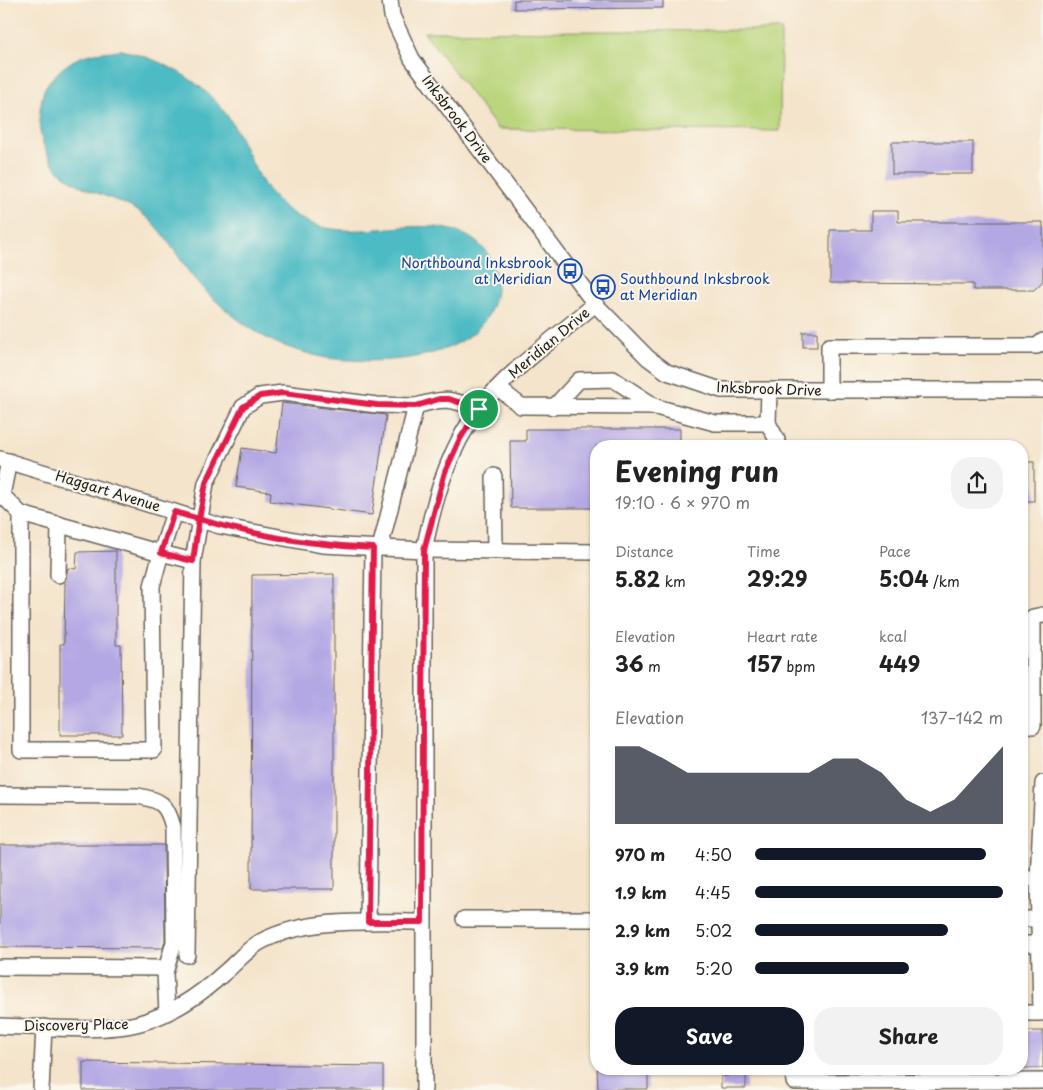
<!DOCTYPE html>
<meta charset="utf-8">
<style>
:root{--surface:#fff;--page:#f2f2f2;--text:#222;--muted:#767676;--accent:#111827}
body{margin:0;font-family:"Playpen Sans",sans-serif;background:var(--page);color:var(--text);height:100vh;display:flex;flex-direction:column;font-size:19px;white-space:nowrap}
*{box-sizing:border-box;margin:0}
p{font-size:16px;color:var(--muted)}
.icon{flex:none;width:28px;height:28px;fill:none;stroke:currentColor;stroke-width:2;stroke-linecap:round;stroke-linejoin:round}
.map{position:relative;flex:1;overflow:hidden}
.drawer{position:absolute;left:590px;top:440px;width:438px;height:635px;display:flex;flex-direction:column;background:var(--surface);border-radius:20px;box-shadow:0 1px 4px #0004}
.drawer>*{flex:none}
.pin{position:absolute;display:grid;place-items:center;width:42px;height:42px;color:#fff;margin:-21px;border:2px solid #fff;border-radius:50%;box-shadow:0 1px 5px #0007}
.round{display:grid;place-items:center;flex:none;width:52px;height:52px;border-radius:20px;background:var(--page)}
.head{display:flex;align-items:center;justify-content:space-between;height:85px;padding:0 25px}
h1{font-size:28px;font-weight:700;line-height:38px}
.stats{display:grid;grid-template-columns:repeat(3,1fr);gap:8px;height:85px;padding:5px 25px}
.stats div{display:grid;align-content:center}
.stats b{font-size:21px;font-weight:700}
.stats small{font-size:14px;font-weight:400}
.stats p{font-size:14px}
.chart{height:140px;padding:10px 25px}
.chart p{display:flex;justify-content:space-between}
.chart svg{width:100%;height:90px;margin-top:5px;fill:var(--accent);opacity:.7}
.primary-button{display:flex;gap:10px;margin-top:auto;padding:10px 25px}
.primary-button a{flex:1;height:58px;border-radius:20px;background:var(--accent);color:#fff;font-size:20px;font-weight:700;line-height:58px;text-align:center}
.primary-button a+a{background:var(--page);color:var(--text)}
ul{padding:0 25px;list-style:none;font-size:16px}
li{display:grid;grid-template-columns:80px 60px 1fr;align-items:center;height:38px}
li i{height:12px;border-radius:6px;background:var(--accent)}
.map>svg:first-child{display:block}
.green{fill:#bad57b;stroke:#6b784c}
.water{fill:#4dbbc4;stroke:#346c70}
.building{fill:#b3a7e4}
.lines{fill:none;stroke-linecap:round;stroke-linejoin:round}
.minor-casing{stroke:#686259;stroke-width:18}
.minor{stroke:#fff;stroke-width:15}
.route-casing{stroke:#fff;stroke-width:10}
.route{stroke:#e11d48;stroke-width:6}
.labels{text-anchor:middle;stroke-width:4;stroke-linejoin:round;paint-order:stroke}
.street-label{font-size:14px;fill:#1c1c1c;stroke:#fbf7ec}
.transit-label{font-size:14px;fill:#164399;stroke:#fbf7ec;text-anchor:end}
</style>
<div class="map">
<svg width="1043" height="1090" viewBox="0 0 1043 1090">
<rect width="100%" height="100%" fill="#fbf7ec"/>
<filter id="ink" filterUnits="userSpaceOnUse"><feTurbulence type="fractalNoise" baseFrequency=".02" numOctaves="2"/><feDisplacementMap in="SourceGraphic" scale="10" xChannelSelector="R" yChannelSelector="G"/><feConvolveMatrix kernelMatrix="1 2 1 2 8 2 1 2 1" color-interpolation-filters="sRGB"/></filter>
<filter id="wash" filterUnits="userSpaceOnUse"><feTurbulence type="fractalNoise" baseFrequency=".0096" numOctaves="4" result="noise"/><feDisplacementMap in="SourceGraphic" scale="20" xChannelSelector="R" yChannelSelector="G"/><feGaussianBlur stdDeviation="1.12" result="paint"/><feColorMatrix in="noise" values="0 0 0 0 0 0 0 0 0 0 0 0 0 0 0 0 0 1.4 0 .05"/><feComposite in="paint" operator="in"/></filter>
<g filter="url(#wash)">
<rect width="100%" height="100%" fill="#f4e4cb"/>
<polygon class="green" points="781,30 780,131 498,129 424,32"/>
<path class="water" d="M 122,50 C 169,61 215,88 237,132 C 256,168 262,196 300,218 C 355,251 434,202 481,246 C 494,258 499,277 495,296 C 482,363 380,365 328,358 C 314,356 300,351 287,347 C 255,337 206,297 187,269 C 176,253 165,236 151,221 C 121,192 65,195 47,153 C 37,132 38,116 43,94 C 45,85 50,81 56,74 C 78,53 92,53 122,50 Z"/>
<g id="blocks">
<g class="building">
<polygon points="514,0 663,0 663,8 514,9"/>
<rect x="892" y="142" width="81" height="32"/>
<polygon points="871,211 898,211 898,222 1043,222 1043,281 1034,290 973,290 973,284 830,283 830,230 871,230"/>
<rect x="803" y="332" width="14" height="15"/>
<polygon points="282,403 386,415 372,515 270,501 271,492 236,487 242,448 276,453"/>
<polygon points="526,429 680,429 680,446 596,446 596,508 511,508 510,441 526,441"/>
<rect x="1021" y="462" width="13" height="39"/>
<polygon points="116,551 116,645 121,645 122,735 60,735 60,644 64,644 65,581 68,568 76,569 77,552"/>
<polygon points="334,574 334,889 251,889 252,575"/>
<polygon points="0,845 164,845 165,941 163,948 0,947"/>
<rect x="1021" y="1031" width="22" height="37"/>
<polygon points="83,1062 383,1066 383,1090 83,1090"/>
<polygon points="597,1069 648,1069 648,1089 598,1089"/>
<polygon points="728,1069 746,1069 746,1088 721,1088 721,1076 728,1076"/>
</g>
</g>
</g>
<g filter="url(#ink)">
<use href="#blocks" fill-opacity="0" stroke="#686259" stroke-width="1"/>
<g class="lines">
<g class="minor-casing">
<g id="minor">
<polyline points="390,0 392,16 412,59 595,304 648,358 667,372 721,390 1043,390"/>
<polyline points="498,388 521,406 656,407 715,423 768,423 769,391"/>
<polyline points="829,390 829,346 1037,346 1043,341"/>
<polyline points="554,407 579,380 613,379 656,407"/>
<polyline points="768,423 777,440 777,446"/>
<polyline points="0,459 220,526 322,545 424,550 596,552"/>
<polyline points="9,461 2,495 21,514"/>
<polyline points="494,476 495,551"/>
<polyline points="174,512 161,553 21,514 21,750 154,750 152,586 161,553 193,561"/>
<path d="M 380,548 L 416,406 C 446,397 450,399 479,409"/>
<polyline points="58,575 59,524"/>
<polyline points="1033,726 1033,617 1043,615"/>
<path d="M 0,795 L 138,796 C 161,800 167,804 173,827 L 174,942 L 165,973 L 167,1012"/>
<polyline points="1021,879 1038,878"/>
<polyline points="464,919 596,919"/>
<polyline points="1021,919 1043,919"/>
<polyline points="368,922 373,548"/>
<polyline points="1021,944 1039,944"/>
<polyline points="187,955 193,561 206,483 243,407 260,396 283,393 377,405 416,406"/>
<polyline points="0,967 166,968"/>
<polyline points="1021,1013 1041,1013 1038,878 1043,783"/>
<path d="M 0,1026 C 40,1027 103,1033 140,1023 C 172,1014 200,995 224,973 C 236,963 248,948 262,941 C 308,917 372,922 422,922"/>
<polyline points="793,1069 794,1082 1043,1081"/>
<polyline points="41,1090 44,1027"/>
<path d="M 424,1090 L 424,550 C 434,501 448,449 479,409 C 508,371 558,336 595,304"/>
</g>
</g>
<use href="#minor" class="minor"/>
</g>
</g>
<g class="lines" filter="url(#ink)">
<g class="route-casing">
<path id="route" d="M 479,409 L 449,399 L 439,399 L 416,406 L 377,405 L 283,393 L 260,396 L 243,407 L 206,483 L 199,519 L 174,512 L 161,553 L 193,561 L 199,519 C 255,536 314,545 373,548 L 368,922 L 422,922 L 424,550 L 445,472 L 460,439 L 479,409"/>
</g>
<use href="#route" class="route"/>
</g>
<defs>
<g id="bus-ring" transform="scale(1.25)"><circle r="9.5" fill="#fbf7ec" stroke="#1a4fb4" stroke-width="1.5"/><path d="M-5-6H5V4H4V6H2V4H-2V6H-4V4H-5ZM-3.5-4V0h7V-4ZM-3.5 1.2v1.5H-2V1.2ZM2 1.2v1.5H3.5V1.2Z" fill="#1a4fb4"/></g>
</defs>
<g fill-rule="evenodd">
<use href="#bus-ring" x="570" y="271"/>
<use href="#bus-ring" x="603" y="287"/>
</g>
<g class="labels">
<g class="street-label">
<text transform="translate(457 119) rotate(53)" y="5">Inksbrook Drive</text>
<text transform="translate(549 343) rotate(-40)" y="5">Meridian Drive</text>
<text transform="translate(769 389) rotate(2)" y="5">Inksbrook Drive</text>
<text transform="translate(108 491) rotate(17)" y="5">Haggart Avenue</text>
<text transform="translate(76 1025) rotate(-1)" y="5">Discovery Place</text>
</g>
<g class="transit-label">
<text x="552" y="268">Northbound Inksbrook<tspan x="552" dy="16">at Meridian</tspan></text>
<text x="620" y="284" text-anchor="start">Southbound Inksbrook<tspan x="620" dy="16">at Meridian</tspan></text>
</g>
</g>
</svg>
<div class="pin" style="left:479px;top:409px;background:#1e9e55"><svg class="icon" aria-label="arrive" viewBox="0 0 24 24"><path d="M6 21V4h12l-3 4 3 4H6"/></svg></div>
<section class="drawer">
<div class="head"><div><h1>Evening run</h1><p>19:10 · 6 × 970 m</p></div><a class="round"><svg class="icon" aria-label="share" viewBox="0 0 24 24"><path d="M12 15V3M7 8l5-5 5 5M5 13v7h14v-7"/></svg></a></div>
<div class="stats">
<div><p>Distance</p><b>5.82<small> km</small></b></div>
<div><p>Time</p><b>29:29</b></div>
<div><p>Pace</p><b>5:04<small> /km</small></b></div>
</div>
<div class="stats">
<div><p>Elevation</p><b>36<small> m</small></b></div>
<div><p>Heart rate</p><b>157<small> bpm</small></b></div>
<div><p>kcal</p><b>449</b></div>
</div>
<div class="chart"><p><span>Elevation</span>137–142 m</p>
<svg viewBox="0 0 160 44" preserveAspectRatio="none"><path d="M0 44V6L10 6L20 12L30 19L40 19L50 19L60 19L70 19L80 19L90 12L100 12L110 19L120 32L130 38L140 32L150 19L160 6V44z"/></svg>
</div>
<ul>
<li><b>970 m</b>4:50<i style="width:93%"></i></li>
<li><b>1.9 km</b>4:45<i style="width:100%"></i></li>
<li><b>2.9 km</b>5:02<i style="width:78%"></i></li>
<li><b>3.9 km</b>5:20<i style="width:62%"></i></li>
</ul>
<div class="primary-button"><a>Save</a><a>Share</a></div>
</section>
</div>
